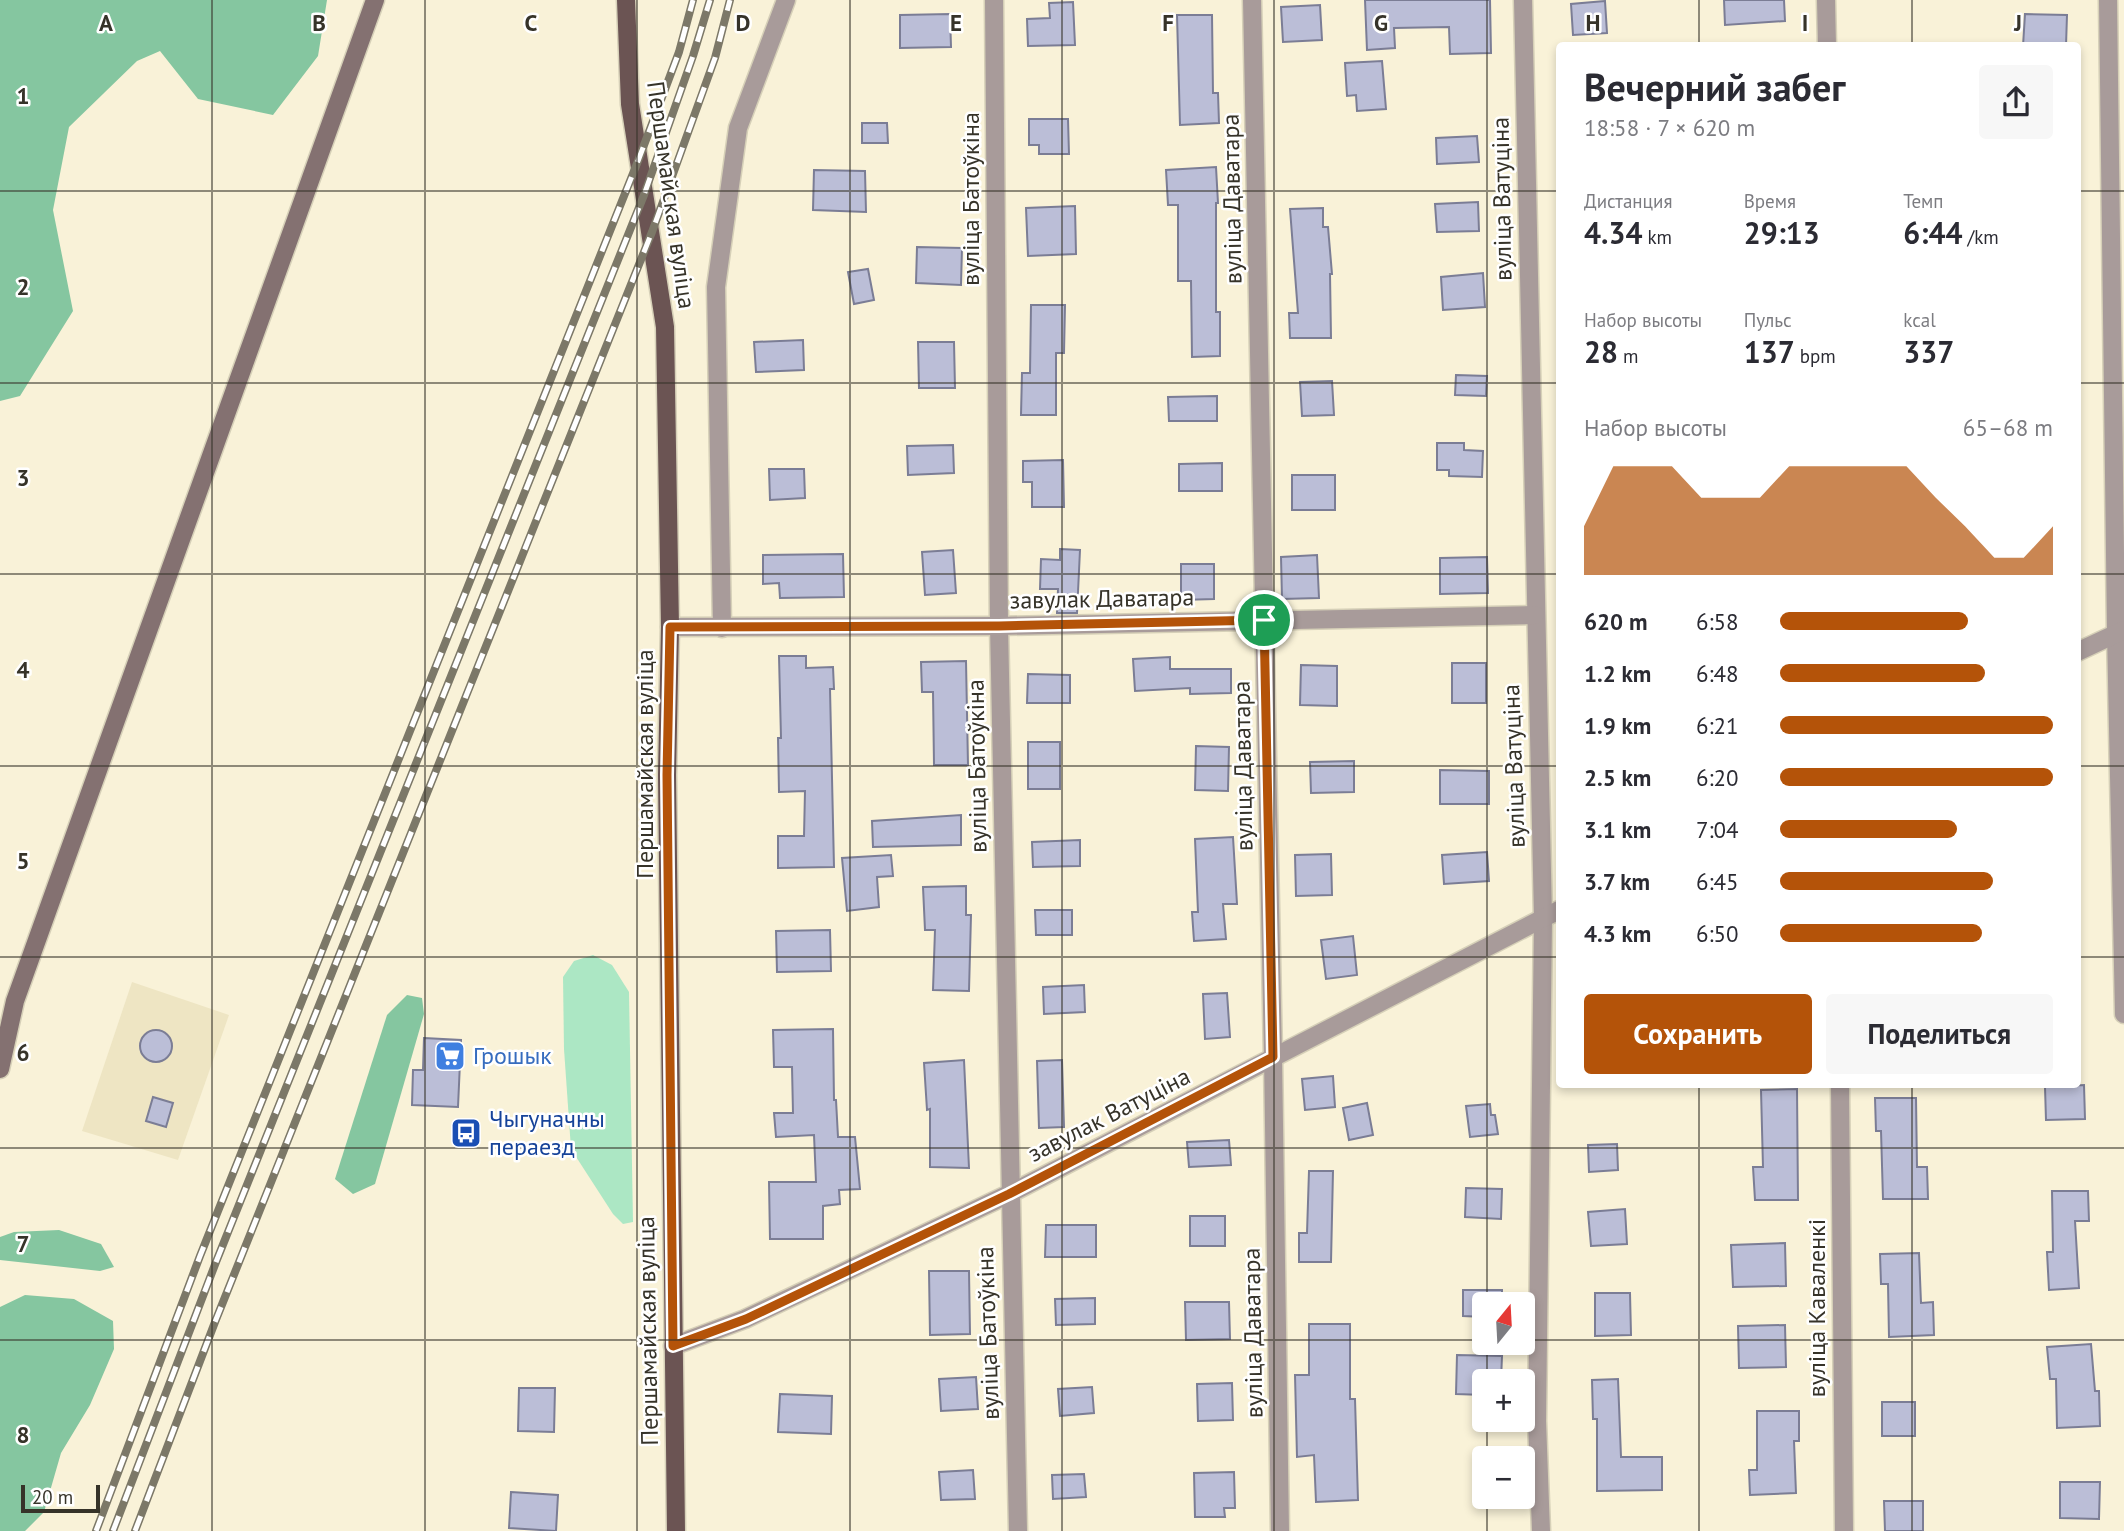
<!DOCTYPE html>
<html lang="ru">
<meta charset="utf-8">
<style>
:root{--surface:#fff;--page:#f7f7f7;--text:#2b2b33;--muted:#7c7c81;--accent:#b45309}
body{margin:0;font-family:"PT Sans",sans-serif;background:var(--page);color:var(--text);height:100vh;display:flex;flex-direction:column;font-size:26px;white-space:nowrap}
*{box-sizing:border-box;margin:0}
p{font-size:23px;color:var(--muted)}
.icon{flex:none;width:38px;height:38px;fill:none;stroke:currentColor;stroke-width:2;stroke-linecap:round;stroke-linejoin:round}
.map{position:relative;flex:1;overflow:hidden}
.sheet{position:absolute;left:1556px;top:42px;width:525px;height:1046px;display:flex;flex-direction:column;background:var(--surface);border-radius:7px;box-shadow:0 4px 10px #0003}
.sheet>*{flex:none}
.needle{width:46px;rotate:18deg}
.tools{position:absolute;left:1472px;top:1292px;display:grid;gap:14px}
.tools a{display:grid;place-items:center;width:63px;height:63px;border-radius:7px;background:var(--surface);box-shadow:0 4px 10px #0003;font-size:35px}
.scale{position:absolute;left:21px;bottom:18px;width:79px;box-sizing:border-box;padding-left:7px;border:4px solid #363329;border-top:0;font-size:19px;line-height:24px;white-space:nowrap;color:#363329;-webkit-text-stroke:5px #fff;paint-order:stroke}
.pin{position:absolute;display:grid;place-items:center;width:60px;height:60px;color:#fff;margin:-30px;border:4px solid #fff;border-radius:50%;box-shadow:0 2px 7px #0007}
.round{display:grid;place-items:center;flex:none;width:74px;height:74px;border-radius:7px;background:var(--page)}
.overview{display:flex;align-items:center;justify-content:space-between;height:119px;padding:0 28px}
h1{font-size:38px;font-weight:700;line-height:52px}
.metrics{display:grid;grid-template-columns:repeat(3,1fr);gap:10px;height:119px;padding:7px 28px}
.metrics div{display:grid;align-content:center}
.metrics b{font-size:30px;font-weight:700}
.metrics small{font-size:19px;font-weight:400}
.metrics p{font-size:19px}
.chart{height:196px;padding:14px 28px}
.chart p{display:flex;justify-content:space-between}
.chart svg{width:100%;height:126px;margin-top:7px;fill:var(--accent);opacity:.7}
.cta{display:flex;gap:14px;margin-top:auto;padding:14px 28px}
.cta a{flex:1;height:80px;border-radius:7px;background:var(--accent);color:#fff;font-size:28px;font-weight:700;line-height:80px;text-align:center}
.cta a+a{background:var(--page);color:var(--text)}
ul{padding:0 28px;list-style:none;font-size:23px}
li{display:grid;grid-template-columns:112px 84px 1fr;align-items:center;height:52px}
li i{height:18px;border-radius:9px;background:var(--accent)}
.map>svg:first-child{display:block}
.built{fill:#eee5c3}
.green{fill:#ace7c4}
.forest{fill:#85c6a0}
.building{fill:#bbbed7;stroke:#7b7d95;stroke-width:2}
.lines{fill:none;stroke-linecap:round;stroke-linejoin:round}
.street-casing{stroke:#d6d0b8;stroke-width:21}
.secondary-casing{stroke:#d6d0b8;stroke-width:21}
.primary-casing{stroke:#d6d0b8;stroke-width:21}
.street{stroke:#a89b9a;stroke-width:18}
.secondary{stroke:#847171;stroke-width:18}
.primary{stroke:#6b5453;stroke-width:18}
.rail-casing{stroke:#7c7868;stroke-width:8}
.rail{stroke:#fff;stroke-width:5;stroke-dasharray:16;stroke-linecap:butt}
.route-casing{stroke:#fff;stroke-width:14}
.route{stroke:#b45309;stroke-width:9}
.grid{fill:none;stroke:#363329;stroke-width:2;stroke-opacity:0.55}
.labels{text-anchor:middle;stroke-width:5;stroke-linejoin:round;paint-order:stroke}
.street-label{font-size:24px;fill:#363329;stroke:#fff}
.shop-label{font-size:24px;fill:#366cbe;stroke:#fff;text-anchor:start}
.transit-label{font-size:24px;fill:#164399;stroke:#fff;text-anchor:start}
.grid-label{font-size:23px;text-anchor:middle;font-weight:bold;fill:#363329;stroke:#fff;stroke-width:5;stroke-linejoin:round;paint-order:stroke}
</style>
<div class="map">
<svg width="2124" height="1531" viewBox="0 0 2124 1531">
<rect width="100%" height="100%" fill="#f9f2d8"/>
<polygon class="built" points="132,982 229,1015 178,1160 82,1131"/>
<polygon class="green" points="593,955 612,965 629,992 633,1222 623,1224 613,1214 571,1149 564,1049 563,977 574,961"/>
<g class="forest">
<polygon points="0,0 327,0 318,56 273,115 198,99 160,51 137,61 69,127 53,210 73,311 20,396 0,401"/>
<polygon points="407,995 422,998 424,1014 375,1184 353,1194 335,1179 387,1015"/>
<polygon points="59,1230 101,1244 114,1267 100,1271 0,1260 0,1237 14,1232"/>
<polygon points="25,1295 74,1299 113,1321 114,1349 90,1405 61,1453 44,1512 25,1531 0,1531 0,1307"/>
</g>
<g class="building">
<polygon points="1365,0 1490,0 1491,53 1450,54 1449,27 1394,28 1395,48 1367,50"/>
<polygon points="1724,0 1784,0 1785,21 1725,25"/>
<polygon points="1605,1 1607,33 1573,35 1571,4"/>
<polygon points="1073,2 1075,45 1028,46 1027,19 1050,18 1049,3"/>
<polygon points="1320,5 1322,40 1283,42 1281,7"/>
<polygon points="950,14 951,47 900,48 900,15"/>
<polygon points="2025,14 2067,15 2066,46 2023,46"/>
<polygon points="1177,15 1212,15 1213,93 1218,93 1219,123 1180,125"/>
<polygon points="1382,61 1386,109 1357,111 1356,95 1347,96 1345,63"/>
<polygon points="1029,119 1068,119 1069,154 1039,154 1039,145 1029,145"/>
<polygon points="862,123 887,123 888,143 862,143"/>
<polygon points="1477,136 1479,162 1437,164 1436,138"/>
<polygon points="1216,167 1218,203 1216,203 1216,312 1220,312 1220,356 1192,357 1191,281 1178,281 1178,205 1168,205 1166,170"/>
<polygon points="814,170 865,171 866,212 813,210"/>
<polygon points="1478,202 1479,231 1437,232 1435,204"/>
<polygon points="1075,206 1076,254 1028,256 1026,208"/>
<polygon points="1323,208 1323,227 1328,227 1332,274 1330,274 1331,338 1290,338 1289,313 1298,313 1290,209"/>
<polygon points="917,247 962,248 961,285 916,283"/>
<polygon points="868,269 874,300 854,304 848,272"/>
<polygon points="1483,273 1485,307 1443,310 1441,277"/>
<polygon points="1031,305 1065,305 1064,353 1056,353 1056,415 1021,415 1022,373 1030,373"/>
<polygon points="803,340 804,370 756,372 754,342"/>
<polygon points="918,342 954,342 955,388 919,388"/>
<polygon points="1456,375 1487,376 1486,396 1455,395"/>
<polygon points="1332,381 1334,415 1302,416 1300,382"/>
<polygon points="1217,396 1217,421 1169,421 1168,397"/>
<polygon points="1437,443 1464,443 1464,450 1483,451 1482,477 1449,476 1449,470 1437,470"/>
<polygon points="953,445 954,473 908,475 907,446"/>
<polygon points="1063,460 1064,507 1032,507 1032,482 1023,482 1023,461"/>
<polygon points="1222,463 1222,491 1179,491 1179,464"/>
<polygon points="769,469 804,469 805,498 770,500"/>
<rect x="1292" y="475" width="43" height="35"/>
<polygon points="1060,549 1080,550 1077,613 1057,613 1058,589 1040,589 1041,559 1060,560"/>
<polygon points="953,550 956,593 925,595 922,552"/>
<polygon points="843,554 844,597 780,598 779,583 763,584 763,555"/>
<polygon points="1317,555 1319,598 1282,599 1281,557"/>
<polygon points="1487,557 1488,593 1440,594 1440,558"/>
<polygon points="1181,564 1214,564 1214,599 1181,600"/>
<polygon points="779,656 806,656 806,668 833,667 834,689 830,689 834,867 778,868 778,836 804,836 805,791 779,792 778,738 781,738"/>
<polygon points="1170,657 1170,669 1231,669 1231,693 1190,694 1190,688 1135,691 1133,659"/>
<polygon points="966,661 968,765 934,765 933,692 922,692 921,662"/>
<rect x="1452" y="663" width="34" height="40"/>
<polygon points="1301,665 1337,666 1337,706 1300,705"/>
<polygon points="1028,674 1070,675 1070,703 1027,703"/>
<rect x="1028" y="742" width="32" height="47"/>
<polygon points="1196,746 1229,747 1228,791 1195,790"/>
<polygon points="1354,761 1354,792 1311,793 1310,762"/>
<polygon points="1440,770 1489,771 1489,804 1440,804"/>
<polygon points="961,815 961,845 873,847 872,821"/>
<polygon points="1233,837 1237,904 1223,904 1226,939 1194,941 1192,912 1198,912 1195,839"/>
<polygon points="1080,840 1080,866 1033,867 1032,842"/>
<polygon points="1487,852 1489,881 1444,884 1442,855"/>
<polygon points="1331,854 1332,895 1296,896 1295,855"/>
<polygon points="891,855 893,876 877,877 879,907 847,911 842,858"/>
<polygon points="966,886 966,915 971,915 969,991 933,990 935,930 925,930 923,887"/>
<polygon points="1035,910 1072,910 1072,935 1036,935"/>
<polygon points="830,930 831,971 777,972 776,931"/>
<polygon points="1353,936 1357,975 1326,979 1321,940"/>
<polygon points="1084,985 1085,1012 1044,1014 1043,987"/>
<polygon points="1227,993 1230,1037 1205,1039 1203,994"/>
<polygon points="833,1029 834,1100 836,1100 838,1137 855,1137 860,1189 839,1190 840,1204 823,1206 823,1239 770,1239 769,1182 816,1182 814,1135 776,1137 774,1113 793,1113 792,1067 774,1067 773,1030"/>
<circle cx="156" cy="1046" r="16"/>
<polygon points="424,1038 461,1040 458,1107 412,1105 413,1070 423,1070"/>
<polygon points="964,1060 969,1168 930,1167 930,1109 927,1110 924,1063"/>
<polygon points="1062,1060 1064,1127 1039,1128 1037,1061"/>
<polygon points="1333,1076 1335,1107 1305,1110 1302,1079"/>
<polygon points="2084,1085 2085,1119 2046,1120 2045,1087"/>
<polygon points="1797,1089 1798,1200 1755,1200 1753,1167 1763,1167 1761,1090"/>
<polygon points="153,1097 173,1103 166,1127 146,1121"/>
<polygon points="1875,1098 1916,1098 1917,1167 1927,1167 1928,1199 1883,1199 1881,1131 1876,1131"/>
<polygon points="1367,1103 1373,1135 1349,1140 1343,1108"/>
<polygon points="1490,1104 1491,1115 1495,1115 1498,1134 1470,1137 1466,1106"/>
<polygon points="1229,1140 1231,1165 1189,1167 1187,1142"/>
<polygon points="1617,1144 1618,1170 1589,1172 1588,1145"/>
<polygon points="1309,1171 1333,1171 1331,1262 1299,1262 1299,1233 1307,1233"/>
<polygon points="1466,1188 1502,1189 1501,1219 1465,1217"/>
<polygon points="2052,1191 2088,1191 2089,1221 2075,1221 2079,1288 2049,1290 2047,1252 2053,1252"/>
<polygon points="1625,1209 1627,1244 1591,1246 1588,1212"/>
<rect x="1190" y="1216" width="35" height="30"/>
<polygon points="1046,1225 1096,1225 1096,1257 1045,1257"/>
<polygon points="1785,1243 1786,1286 1733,1287 1731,1245"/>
<polygon points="1919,1253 1921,1303 1933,1302 1934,1335 1889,1337 1888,1284 1881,1284 1880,1254"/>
<polygon points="929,1271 969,1271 970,1334 930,1335"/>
<polygon points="1463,1290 1502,1290 1502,1304 1484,1304 1484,1317 1463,1316"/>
<polygon points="1595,1293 1630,1293 1631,1335 1595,1336"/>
<polygon points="1095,1298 1095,1324 1056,1325 1055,1299"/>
<polygon points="1185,1302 1229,1302 1230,1339 1186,1340"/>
<polygon points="1309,1324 1350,1324 1350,1399 1355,1399 1358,1500 1316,1502 1314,1455 1297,1457 1295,1375 1309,1375"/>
<polygon points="1785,1325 1786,1367 1739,1368 1738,1326"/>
<polygon points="2091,1344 2095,1391 2099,1391 2100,1426 2057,1428 2056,1379 2050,1379 2047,1347"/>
<polygon points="1457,1355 1502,1356 1501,1381 1484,1381 1484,1395 1456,1394"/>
<polygon points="976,1377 978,1409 941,1411 939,1379"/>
<polygon points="1618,1379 1621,1457 1662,1457 1662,1490 1597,1491 1597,1419 1593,1419 1592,1380"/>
<polygon points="1232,1383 1233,1420 1198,1421 1197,1384"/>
<polygon points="1092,1387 1094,1413 1060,1416 1058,1389"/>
<polygon points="519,1388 555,1388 554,1432 518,1431"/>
<polygon points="780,1394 832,1396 831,1434 778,1432"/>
<rect x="1882" y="1402" width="33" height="34"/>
<polygon points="1757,1411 1799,1411 1799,1441 1794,1441 1796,1493 1750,1495 1749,1470 1757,1470"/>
<polygon points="973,1470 975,1499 941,1500 939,1472"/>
<polygon points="1234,1472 1235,1508 1224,1508 1225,1517 1195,1517 1194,1473"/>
<polygon points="1084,1474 1086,1497 1053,1499 1052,1475"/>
<polygon points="2060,1482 2100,1482 2099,1519 2060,1518"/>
<polygon points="511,1492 558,1495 556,1531 509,1528"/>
<polygon points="1884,1501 1923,1501 1923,1531 1885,1531"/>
</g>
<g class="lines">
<g class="street-casing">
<g id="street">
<polyline points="994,0 999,626 1018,1531"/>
<polyline points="1252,0 1273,1057 1280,1531"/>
<polyline points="1523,0 1543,918 1537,1421 1541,1531"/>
<polyline points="1826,0 1827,46"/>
<polyline points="2108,0 2116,633 2124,1014"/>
<polyline points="670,627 999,626 1535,615"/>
<polyline points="722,628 716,287 738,128 786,0"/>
<polyline points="2077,652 2124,630"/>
<polyline points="1840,1085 1844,1531"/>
<polyline points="673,1346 745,1319 1009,1194 1559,910"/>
</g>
</g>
<g class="secondary-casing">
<polyline id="secondary" points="0,1069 15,1001 375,0"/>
</g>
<g class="primary-casing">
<polyline id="primary" points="626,0 630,104 665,327 670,627 667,775 676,1531"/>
</g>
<use href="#street" class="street"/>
<use href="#secondary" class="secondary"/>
<use href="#primary" class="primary"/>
<g class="rail-casing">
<g id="rail">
<polyline points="96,1531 200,1256 638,161 679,52 693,0"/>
<polyline points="113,1531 216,1262 644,195 693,56 710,0"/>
<polyline points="135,1531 215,1322 652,232 715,58 730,0"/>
</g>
</g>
<use href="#rail" class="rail"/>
</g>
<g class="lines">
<g class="route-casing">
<polygon id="route" points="1264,620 1273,1057 1009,1194 746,1319 673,1346 667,775 670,627 999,626"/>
</g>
<use href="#route" class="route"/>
</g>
<path class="grid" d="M 212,0 L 212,1531M 425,0 L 425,1531M 637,0 L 637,1531M 850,0 L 850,1531M 1062,0 L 1062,1531M 1274,0 L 1274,1531M 1487,0 L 1487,1304M 1699,0 L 1699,46M 1912,0 L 1912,46M 0,191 L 1559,191M 2077,191 L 2124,191M 0,383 L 1559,383M 2077,383 L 2124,383M 0,574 L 1559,574M 2077,574 L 2124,574M 0,766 L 1559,766M 2077,766 L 2124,766M 0,957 L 1559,957M 2077,957 L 2124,957M 1699,1085 L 1699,1531M 1912,1085 L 1912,1531M 0,1148 L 2124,1148M 0,1340 L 1484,1340M 1522,1340 L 2124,1340M 1487,1342 L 1487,1381M 1487,1419 L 1487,1458M 1487,1496 L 1487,1531"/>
<defs>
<g id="supermarket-square" transform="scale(1.575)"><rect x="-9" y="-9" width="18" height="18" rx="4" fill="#3f7fe0" stroke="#fff"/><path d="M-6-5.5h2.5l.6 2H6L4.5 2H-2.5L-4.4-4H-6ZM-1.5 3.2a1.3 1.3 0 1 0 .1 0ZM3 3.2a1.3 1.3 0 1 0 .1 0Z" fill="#fff"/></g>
<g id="bus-square" transform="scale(1.575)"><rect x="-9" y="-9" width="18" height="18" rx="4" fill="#1a4fb4" stroke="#fff"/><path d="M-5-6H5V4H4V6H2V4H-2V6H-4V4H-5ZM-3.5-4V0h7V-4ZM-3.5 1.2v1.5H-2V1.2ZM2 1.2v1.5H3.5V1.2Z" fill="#fff"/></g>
</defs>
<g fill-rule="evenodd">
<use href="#supermarket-square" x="450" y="1056"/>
<use href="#bus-square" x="466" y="1133"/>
</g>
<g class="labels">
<g class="street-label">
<text transform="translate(671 195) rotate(82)" y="8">Першамайская вуліца</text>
<text transform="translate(971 199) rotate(-90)" y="8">вуліца Батоўкіна</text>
<text transform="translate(1232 199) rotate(-91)" y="8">вуліца Даватара</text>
<text transform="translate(1502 199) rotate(-91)" y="8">вуліца Ватуціна</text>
<text transform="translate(1102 599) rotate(-1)" y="8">завулак Даватара</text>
<text transform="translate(645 764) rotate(-90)" y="8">Першамайская вуліца</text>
<text transform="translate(977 766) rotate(-91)" y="8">вуліца Батоўкіна</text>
<text transform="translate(1243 766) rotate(-91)" y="8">вуліца Даватара</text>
<text transform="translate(1514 766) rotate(-92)" y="8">вуліца Ватуціна</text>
<text transform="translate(1109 1115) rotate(-27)" y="8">завулак Ватуціна</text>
<text transform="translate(1817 1308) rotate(-90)" y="8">вуліца Каваленкі</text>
<text transform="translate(648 1331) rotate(-91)" y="8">Першамайская вуліца</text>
<text transform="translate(988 1333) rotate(-92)" y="8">вуліца Батоўкіна</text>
<text transform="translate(1253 1333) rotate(-91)" y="8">вуліца Даватара</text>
</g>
<g class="shop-label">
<text x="473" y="1064">Грошык</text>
</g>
<g class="transit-label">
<text x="489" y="1127">Чыгуначны<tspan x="489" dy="28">пераезд</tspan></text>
</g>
</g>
<g class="grid-label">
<text x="106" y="31">A</text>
<text x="319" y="31">B</text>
<text x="531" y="31">C</text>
<text x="743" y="31">D</text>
<text x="956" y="31">E</text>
<text x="1168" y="31">F</text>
<text x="1381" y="31">G</text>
<text x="1593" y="31">H</text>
<text x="1805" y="31">I</text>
<text x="2018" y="31">J</text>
<text x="23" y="104">1</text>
<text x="23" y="295">2</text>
<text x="23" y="486">3</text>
<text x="23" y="678">4</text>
<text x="23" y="869">5</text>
<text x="23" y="1061">6</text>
<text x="23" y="1252">7</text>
<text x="23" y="1443">8</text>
</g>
</svg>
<div class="tools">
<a><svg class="needle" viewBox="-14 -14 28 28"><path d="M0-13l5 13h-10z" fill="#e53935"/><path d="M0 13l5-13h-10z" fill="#7c7c81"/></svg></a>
<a>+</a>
<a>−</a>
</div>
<div class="scale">20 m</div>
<div class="pin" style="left:1264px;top:620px;background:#1e9e55"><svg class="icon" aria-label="arrive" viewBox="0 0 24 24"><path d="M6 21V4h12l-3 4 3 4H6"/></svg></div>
<section class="sheet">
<div class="overview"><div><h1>Вечерний забег</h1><p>18:58 · 7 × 620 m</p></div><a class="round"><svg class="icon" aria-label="share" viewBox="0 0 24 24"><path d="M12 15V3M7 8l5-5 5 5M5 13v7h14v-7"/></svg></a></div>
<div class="metrics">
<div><p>Дистанция</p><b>4.34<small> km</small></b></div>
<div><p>Время</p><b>29:13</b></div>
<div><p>Темп</p><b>6:44<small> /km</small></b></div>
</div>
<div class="metrics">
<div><p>Набор высоты</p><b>28<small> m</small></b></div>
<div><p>Пульс</p><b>137<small> bpm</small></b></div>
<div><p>kcal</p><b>337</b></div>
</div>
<div class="chart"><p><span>Набор высоты</span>65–68 m</p>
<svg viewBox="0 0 160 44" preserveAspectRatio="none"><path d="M0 44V27L10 6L20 6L30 6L40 17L50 17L60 17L70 6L80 6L90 6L100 6L110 6L120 17L130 27L140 38L150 38L160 27V44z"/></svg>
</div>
<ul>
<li><b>620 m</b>6:58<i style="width:69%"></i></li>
<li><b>1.2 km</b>6:48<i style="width:75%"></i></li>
<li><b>1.9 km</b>6:21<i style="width:100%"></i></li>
<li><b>2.5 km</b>6:20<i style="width:100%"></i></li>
<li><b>3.1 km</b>7:04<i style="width:65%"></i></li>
<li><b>3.7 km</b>6:45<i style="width:78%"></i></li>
<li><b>4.3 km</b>6:50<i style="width:74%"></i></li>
</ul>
<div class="cta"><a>Сохранить</a><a>Поделиться</a></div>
</section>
</div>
